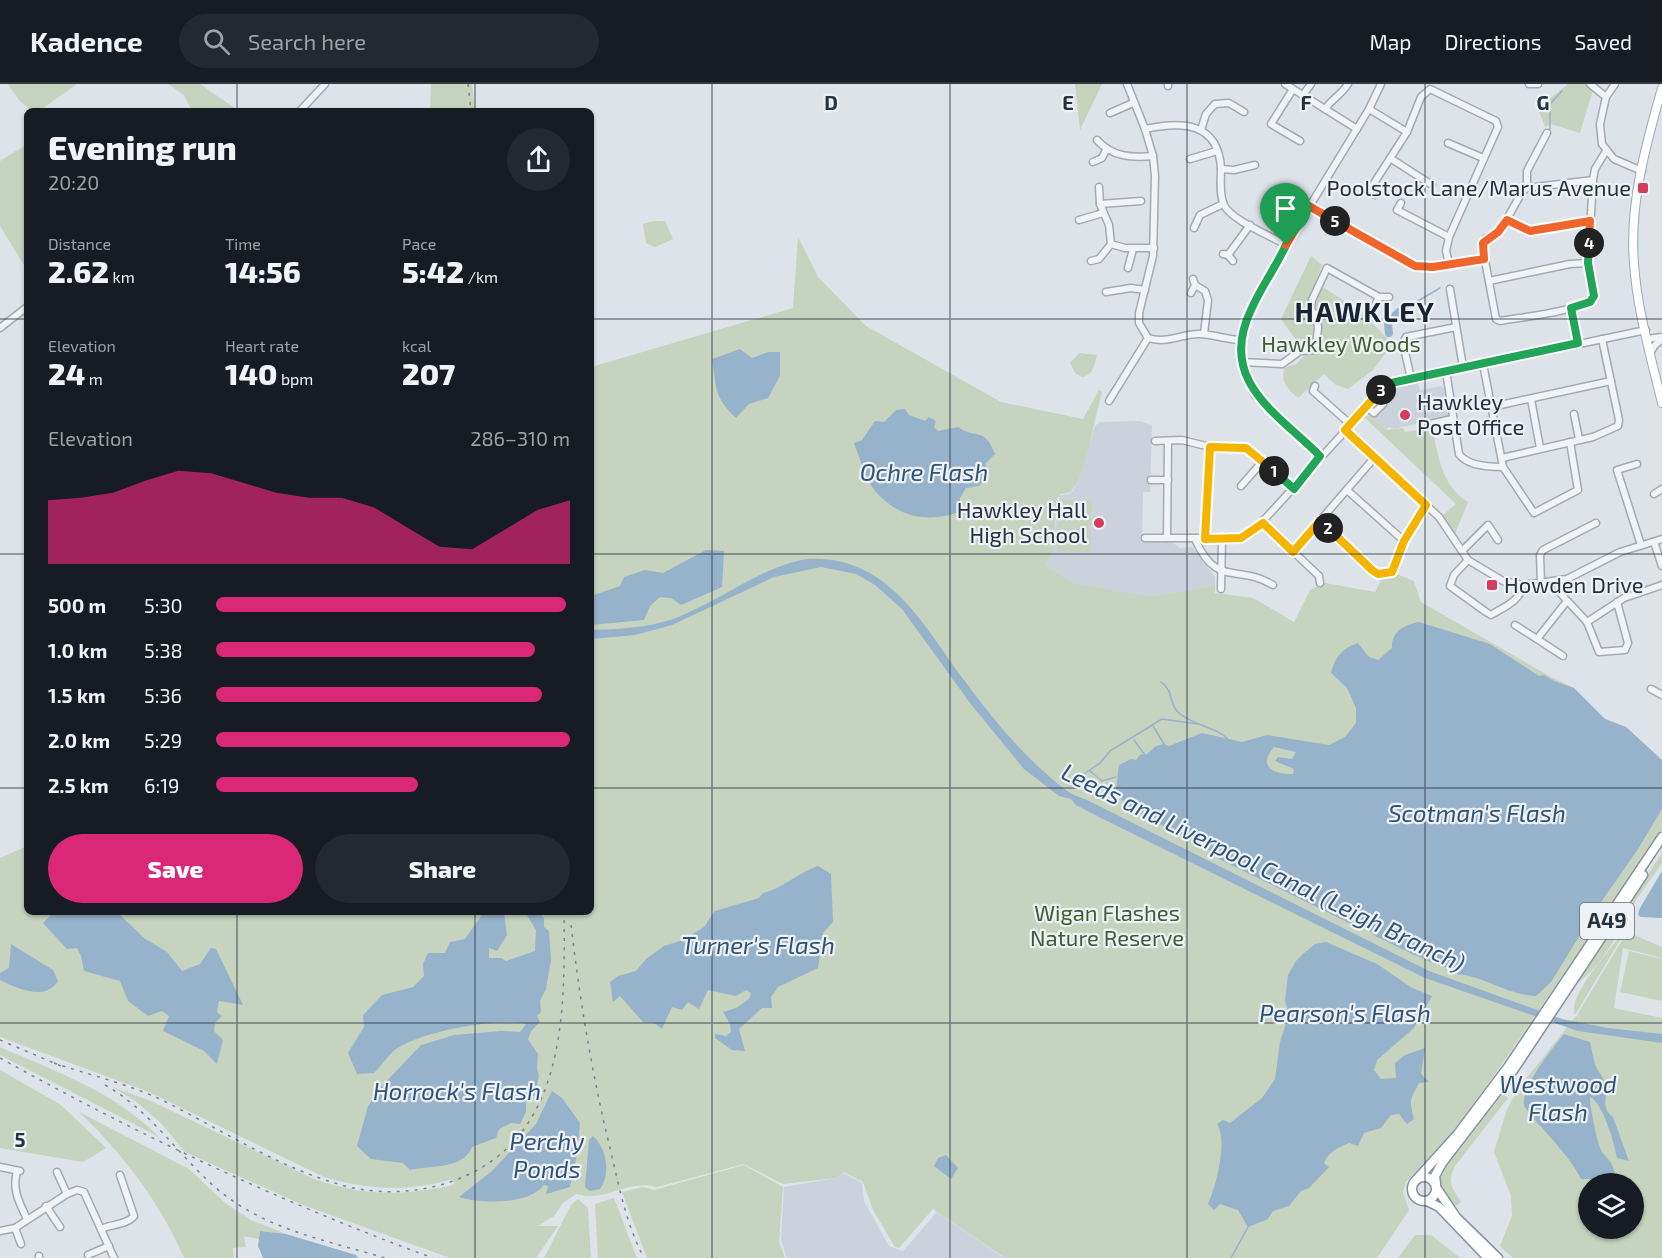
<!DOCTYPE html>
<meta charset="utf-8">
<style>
:root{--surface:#171b24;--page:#242831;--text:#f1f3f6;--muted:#9ea1a6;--line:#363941;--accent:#db2777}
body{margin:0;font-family:"Exo 2",sans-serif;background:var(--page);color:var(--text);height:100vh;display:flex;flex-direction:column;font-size:22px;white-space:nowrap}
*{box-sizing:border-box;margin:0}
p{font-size:20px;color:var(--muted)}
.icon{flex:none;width:33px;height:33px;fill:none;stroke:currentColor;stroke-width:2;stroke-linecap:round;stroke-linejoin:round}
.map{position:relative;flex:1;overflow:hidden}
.sheet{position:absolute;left:24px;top:24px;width:570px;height:807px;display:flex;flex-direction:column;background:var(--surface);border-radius:9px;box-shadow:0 2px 4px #0004}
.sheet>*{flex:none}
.tools{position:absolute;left:1578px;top:1089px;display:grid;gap:12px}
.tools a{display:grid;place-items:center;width:66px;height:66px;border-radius:50%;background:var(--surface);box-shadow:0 2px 4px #0004;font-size:30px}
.pin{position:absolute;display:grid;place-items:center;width:51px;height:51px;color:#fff;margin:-62px -26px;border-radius:50% 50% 50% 0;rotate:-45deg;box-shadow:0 0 6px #0007}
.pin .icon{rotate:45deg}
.km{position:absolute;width:30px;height:30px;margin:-15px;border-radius:50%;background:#222;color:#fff;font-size:16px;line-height:30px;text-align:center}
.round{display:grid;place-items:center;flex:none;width:63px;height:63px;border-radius:32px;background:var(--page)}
.head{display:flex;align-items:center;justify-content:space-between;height:102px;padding:0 24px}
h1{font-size:33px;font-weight:800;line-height:45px}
.figures{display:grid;grid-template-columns:repeat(3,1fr);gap:9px;height:102px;padding:6px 24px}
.figures div{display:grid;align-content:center}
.figures b{font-size:30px;font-weight:800}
.figures small{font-size:16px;font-weight:400}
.figures p{font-size:16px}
.chart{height:168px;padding:12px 24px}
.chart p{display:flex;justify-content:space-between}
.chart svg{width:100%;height:108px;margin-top:6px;fill:var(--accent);opacity:.7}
.action{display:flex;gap:12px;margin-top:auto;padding:12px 24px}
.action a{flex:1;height:69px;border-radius:36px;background:var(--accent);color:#fff;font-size:24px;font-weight:800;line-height:69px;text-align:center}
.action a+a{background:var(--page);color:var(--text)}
ul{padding:0 24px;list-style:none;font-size:20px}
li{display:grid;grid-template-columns:96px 72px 1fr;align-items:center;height:45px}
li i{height:15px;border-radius:8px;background:var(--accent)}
header{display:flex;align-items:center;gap:36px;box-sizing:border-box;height:84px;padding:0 30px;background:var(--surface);border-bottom:2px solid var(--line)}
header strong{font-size:28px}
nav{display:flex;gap:33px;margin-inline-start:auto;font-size:21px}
.search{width:420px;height:54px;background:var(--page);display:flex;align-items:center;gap:15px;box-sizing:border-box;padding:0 21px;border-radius:33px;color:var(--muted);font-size:22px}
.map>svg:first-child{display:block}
.built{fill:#ccd2db}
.green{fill:#c5d3bf;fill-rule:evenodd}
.water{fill:#97b3cb;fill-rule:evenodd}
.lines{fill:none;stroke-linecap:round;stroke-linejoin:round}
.stream{stroke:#97b3cb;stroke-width:1.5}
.river{stroke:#97b3cb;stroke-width:8}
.minor-casing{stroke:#a3aab3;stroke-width:9}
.major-casing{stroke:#9da8b5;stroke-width:10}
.highway-casing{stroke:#8591a0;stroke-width:11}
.minor{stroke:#f1f3f7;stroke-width:6}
.major{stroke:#fff;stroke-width:8}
.highway{stroke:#fff;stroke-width:8}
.rail{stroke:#778393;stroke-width:1.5;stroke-dasharray:3 6;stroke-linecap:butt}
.split-1-casing{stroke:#fff;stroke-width:12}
.split-2-casing{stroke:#fff;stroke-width:12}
.split-3-casing{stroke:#fff;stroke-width:12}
.split-4-casing{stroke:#fff;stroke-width:12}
.split-5-casing{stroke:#fff;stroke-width:12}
.split-6-casing{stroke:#fff;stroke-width:12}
.split-1{stroke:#22a559;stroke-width:8}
.split-2{stroke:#f5b400;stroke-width:8}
.split-3{stroke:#f5b400;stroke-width:8}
.split-4{stroke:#22a559;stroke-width:8}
.split-5{stroke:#f0652b;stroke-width:8}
.split-6{stroke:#f0652b;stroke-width:8}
.grid{fill:none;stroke:#263240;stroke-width:1.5;stroke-opacity:0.55}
.poi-dot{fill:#d53c5d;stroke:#eef2f6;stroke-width:2}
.labels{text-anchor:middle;stroke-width:4.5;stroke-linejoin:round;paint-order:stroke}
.shield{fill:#eef2f6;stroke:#626c77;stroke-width:1.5}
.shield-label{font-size:21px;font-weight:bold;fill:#263240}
.poi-label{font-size:22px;fill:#263240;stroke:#eef2f6;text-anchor:end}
.park-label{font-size:22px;fill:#3e5d33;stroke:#eef2f6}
.water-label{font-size:24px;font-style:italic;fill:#2e5376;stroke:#eef2f6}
.district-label{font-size:28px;font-weight:bold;letter-spacing:1.5px;fill:#192331;stroke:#eef2f6}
.grid-label{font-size:20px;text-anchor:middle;font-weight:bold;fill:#263240;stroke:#eef2f6;stroke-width:4.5;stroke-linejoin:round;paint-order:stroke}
</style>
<header>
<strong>Kadence</strong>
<div class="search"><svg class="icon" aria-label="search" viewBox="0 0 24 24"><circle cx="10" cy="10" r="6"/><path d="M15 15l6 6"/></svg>Search here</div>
<nav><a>Map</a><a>Directions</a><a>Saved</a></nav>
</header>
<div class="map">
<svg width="1662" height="1174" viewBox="0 0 1662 1174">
<rect width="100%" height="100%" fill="#dee3e9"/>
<g class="built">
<polygon points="1417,297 1420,306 1441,302 1444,304 1449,333 1394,345 1389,343 1386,346 1366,328 1388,304"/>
<polygon points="1140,337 1152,341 1150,408 1143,408 1142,457 1172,458 1180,464 1192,463 1215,493 1215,502 1150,514 1091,505 1074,499 1046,482 1054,465 1057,417 1061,411 1069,410 1074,406 1095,342 1100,338"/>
<polygon points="844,1089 862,1099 864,1117 889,1162 903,1167 937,1128 1004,1174 787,1174 781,1156 784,1103 836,1094"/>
</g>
<g class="green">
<polygon points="8,0 77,0 39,27 31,27 19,16"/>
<polygon points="168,0 200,0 239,27 192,27 184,11"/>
<polygon points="431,0 472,0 475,27 430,27"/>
<polygon points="1075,0 1102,0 1080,46"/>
<polygon points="1568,0 1586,0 1593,6 1580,49 1551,40 1545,43 1538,24"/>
<polygon points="27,60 27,186 0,142 0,77"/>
<polygon points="654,137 665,137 673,155 655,163 646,159 643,140"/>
<path d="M 798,153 L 818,193 L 866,242 L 1001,318 L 1083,335 L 1099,306 L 1102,308 C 1097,325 1083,401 1070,408 C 1069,409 1062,410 1061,410 L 1056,416 L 1054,465 L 1046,482 L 1074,499 L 1150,513 L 1215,502 L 1215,509 L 1253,514 L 1294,538 L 1310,506 L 1325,499 L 1375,508 L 1381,496 L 1394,489 L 1414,497 L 1421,518 L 1551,593 L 1574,604 L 1605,635 L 1626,643 L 1662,676 L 1662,746 L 1495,990 L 1453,1048 L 1406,1098 L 1403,1108 L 1409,1126 L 1377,1174 L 1005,1174 L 933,1125 L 899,1164 L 895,1163 L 873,1126 L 863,1098 L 844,1088 L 836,1094 L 783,1100 L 744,1080 L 657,1103 C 626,1095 607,1119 576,1110 L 563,1119 L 554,1132 L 538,1142 L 558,1142 L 536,1174 L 450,1174 L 303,1121 L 185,1068 L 161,1039 L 134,1016 L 112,1003 L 151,1017 L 314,1095 C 364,1112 398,1112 449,1102 L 454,1100 L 453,1095 C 409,1108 368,1106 324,1093 L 149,1008 L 0,953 L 0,774 L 27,762 L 27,828 L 591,828 L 591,283 L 793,224 Z"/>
<path d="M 1311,172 L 1322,181 L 1315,199 C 1341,213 1375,237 1392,261 L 1373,286 L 1348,305 L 1336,301 L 1324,290 L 1298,314 C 1288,305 1281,299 1284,284 L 1296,280 L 1306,270 L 1281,235 Z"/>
<path d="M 1079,269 L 1097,271 C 1094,281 1094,291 1082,293 L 1075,289 L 1070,279 Z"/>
<path d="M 1369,331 L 1386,346 L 1403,344 L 1405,348 L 1432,344 C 1439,373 1441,401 1468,418 L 1455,450 L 1443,431 L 1456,420 L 1364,333 Z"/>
<polygon points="1059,416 1092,417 1090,468 1057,467"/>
<polygon points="1662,769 1662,779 1636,816 1628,835 1621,831"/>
<path d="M 1611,846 L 1618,850 C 1606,869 1594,889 1574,901 Z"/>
<path d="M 1627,848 L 1662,863 L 1662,874 L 1623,864 L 1614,924 L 1662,934 L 1662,1174 L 1513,1174 L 1500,1162 L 1512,1132 L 1511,1112 L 1494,1068 L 1507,1025 L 1521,1001 L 1576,932 L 1581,933 L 1577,931 ZM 1588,1100 L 1634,1100 L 1634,1144 L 1588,1144 Z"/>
<path d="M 1620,852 L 1622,853 L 1575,931 C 1568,911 1608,869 1620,852 Z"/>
<polygon points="1629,867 1662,875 1662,917 1620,908"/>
<path d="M 0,963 C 57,988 115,1008 159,1053 L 0,971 Z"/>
<polygon points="0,986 61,1021 106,1064 83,1078 0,1064"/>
<path d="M 1501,1008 L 1508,1014 L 1455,1082 C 1447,1098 1452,1104 1461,1118 L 1456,1122 L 1442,1105 L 1439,1090 Z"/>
<path d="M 79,1028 L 189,1085 L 225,1119 L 251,1136 L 286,1150 L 260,1147 L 259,1155 L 244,1152 L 246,1163 L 233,1164 L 234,1174 L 184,1174 C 160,1118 123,1070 79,1028 Z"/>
<polygon points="744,1081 783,1103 779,1157 785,1174 647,1174 622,1108 643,1103 654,1106"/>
<polygon points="614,1114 636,1172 637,1174 598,1174 595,1120"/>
<polygon points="578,1115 588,1124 591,1174 544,1174 571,1121"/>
<polygon points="1415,1151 1431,1151 1460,1174 1398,1174"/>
</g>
<g class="water">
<path d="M 740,265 L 752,274 L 768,268 L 780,268 L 780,292 L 768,314 L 749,320 L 736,334 C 713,312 717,304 712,275 Z"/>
<path d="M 905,325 L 909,331 L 925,337 L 929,333 L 936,337 L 934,343 L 938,347 L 958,343 C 977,356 984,342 995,370 L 985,380 L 990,389 L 979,402 L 966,404 L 960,414 L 960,428 C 927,439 899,434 875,407 C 865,395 860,374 854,359 L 862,356 L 875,337 L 884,338 L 896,326 Z"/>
<polygon points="706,466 724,467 722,503 681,521 671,514 660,513 650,522 644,536 591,541 591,512 620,502 624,493 645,486 663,489"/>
<path d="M 807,475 C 888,470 923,541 964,596 C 988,628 1012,659 1042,686 C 1055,697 1069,712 1085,715 L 1429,887 L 1562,935 L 1608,944 L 1662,950 L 1662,959 L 1578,947 L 1425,894 L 1101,734 L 1076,721 L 1071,715 L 1059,712 L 1024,685 L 970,619 L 902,525 L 875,501 L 856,490 L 821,483 L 774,493 L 672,541 L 635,551 L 591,555 L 591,546 C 619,545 646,544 673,535 C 718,519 759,483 807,475 Z"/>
<path d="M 1419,538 L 1490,560 L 1539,592 L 1544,591 L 1554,597 L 1574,604 L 1605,635 L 1626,643 L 1662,676 L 1662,725 L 1638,765 L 1599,821 L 1596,827 L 1598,833 L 1588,838 L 1551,898 L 1536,912 C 1507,911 1484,892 1457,890 L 1454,886 C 1428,879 1401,864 1375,852 L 1368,845 L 1351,840 L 1219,775 C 1216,765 1141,733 1126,721 C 1122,718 1119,710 1116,705 L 1119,681 L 1131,675 L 1136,676 L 1141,670 L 1146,671 L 1156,662 L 1164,660 L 1169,662 L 1202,649 L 1242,658 L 1267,651 L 1329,661 L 1345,653 L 1356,639 L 1356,624 L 1347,604 L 1331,589 C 1336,572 1341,565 1358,559 L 1369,573 L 1378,576 L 1392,564 C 1391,547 1405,541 1419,538 ZM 1274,663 L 1296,668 L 1292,675 L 1278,673 L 1275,677 L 1294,685 L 1293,690 C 1273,691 1257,682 1274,663 Z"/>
<path d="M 818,782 L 831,790 L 833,838 L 823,849 L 818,884 L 778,903 L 771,913 L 772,924 L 762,924 L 739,945 L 745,967 L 732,966 L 715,954 L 715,950 L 726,952 L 731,948 L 730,940 L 723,928 L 736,924 L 749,915 L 751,909 L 746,906 L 736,912 L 708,906 L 699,925 L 688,918 L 682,926 L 672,923 L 662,945 L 654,939 L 643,938 L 620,912 L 613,918 L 610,898 L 618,892 L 636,887 L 646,875 L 664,862 L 683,856 L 704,843 L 715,827 L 759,814 L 763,809 C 784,804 797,789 818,782 Z"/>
<polygon points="1662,787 1662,834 1640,833 1638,830 1640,824"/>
<polygon points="54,828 117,828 144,854 167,868 182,887 200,880 211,864 216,865 243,921 219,917 217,928 222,932 215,939 214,947 223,956 217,980 204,967 163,947 169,932 162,927 148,932 128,917 120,897 84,887 81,872 77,864 67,865 43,839"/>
<path d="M 484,828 L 504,828 L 507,851 L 497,867 L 489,864 L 489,874 L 501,874 L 506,877 L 535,867 L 536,846 L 525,828 L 538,828 L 544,834 L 544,843 L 549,847 L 551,876 L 546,905 L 540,917 L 541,928 L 537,932 L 540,938 L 531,947 L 528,955 L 538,970 L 537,985 L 539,991 L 535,1011 L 526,1019 L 526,1028 L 520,1040 L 511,1039 L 499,1045 L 496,1054 L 472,1063 C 463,1086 431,1081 410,1086 L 403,1079 L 371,1075 L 357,1062 L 368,1022 L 382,1002 L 421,961 L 454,951 L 501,947 L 520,948 L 526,940 C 498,933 420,948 396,965 C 388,971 381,982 374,989 L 357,990 L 348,969 L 364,943 L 363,931 L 382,911 L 413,903 L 424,892 L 423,880 L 428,869 L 445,869 L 450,858 L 465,855 Z"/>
<path d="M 1326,858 L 1377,880 L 1412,904 L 1432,912 L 1414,944 L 1377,976 L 1374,986 L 1381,995 L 1396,994 L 1395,979 L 1405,971 L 1425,964 L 1421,990 L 1429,998 L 1419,999 C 1410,1016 1409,1015 1414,1035 L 1407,1040 L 1399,1030 L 1391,1031 L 1381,1044 L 1364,1049 L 1358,1062 L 1349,1059 C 1338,1064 1329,1067 1324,1079 L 1329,1083 L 1309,1104 L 1301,1107 L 1289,1122 L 1273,1127 L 1268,1135 L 1248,1143 L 1238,1126 L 1220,1120 L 1214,1126 L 1208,1120 C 1216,1103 1228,1056 1217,1040 L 1223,1036 L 1230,1039 L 1262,1014 L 1275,995 L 1280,958 L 1289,930 L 1285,917 L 1288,891 L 1296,877 L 1304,869 L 1315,860 Z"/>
<path d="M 11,860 L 53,886 L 58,897 C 45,918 17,904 0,896 L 0,889 L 9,884 Z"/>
<path d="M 1564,950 L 1590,958 L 1595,981 L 1608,1003 C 1605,1015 1602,1025 1613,1033 L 1629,1077 L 1617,1074 C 1615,1060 1602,1017 1590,1013 C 1589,1020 1598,1063 1602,1068 C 1609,1076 1614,1080 1615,1092 L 1610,1099 L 1601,1095 L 1581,1095 C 1568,1068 1542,1047 1524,1022 C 1521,1002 1552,965 1564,950 Z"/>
<path d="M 552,1007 L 562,1014 L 580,1039 L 577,1070 L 570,1103 L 546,1110 L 548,1102 L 544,1101 C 529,1121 481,1120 459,1113 L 492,1087 L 536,1040 Z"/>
<path d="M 593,1052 C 607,1066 611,1088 600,1105 L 590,1107 L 585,1103 L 589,1056 Z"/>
<polygon points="946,1071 958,1084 951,1095 934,1082 938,1074"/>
<polygon points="260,1147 286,1150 356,1171 358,1174 263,1174 258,1162"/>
</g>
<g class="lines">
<g class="stream">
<polyline points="1550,45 1550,20 1562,7"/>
<polyline points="1399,228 1440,204"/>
<path d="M 1161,598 C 1175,608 1168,620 1179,629 C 1194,642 1215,642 1229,656"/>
<polyline points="1153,642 1164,660"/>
<polyline points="1134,656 1145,671"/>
<polyline points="1090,687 1102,697 1116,693"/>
<polyline points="1074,697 1100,679 1110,667 1162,635 1198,640"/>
<polyline points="1619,841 1628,846"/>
<polyline points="1231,1174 1248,1143"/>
</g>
<polyline class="river" points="1389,249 1388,239 1399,228"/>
<g class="minor-casing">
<g id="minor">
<path d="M 1127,0 L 1145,45 L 1153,72 L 1155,92 L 1153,172 L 1139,229 L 1139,239 L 1148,254 C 1168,260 1180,250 1199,250 C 1213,250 1227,256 1241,256"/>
<polyline points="1285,0 1357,45"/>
<polyline points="1529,0 1538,0"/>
<polyline points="1590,0 1606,13"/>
<polyline points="1615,0 1606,13 1600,40 1602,60 1614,75 1642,87"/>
<polyline points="1168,2 1168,0"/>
<polyline points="1293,5 1271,40 1300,57"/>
<polyline points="1303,11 1311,0"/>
<path d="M 1325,25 C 1332,15 1342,10 1348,0"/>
<polyline points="1369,25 1407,48 1421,13 1430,5 1496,37 1498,43 1449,153 1446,167 1449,179"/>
<polyline points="300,27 325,0"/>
<polyline points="1110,29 1133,19"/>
<path d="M 1145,45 C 1182,37 1218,38 1221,84 C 1221,95 1219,110 1224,121 C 1231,136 1271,152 1286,161"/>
<polyline points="1201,46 1206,30 1215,20 1229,19 1244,28"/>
<path d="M 1097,56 C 1112,73 1132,74 1153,72"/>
<polyline points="1448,59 1483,74"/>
<polyline points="1390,74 1432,101"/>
<polyline points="1190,75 1217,67"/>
<polyline points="1093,78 1102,74 1106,66"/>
<polyline points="1221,85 1234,86 1255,81"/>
<path d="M 1593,96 L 1527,104 L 1522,108 L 1503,142 L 1494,151 L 1486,154 L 1483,166 L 1496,235 L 1500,237 C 1521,233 1582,228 1594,212 L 1588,179 L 1593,96 L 1595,85 L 1606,67"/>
<polyline points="1099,103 1100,120 1109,141 1111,160 1125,164 1154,164"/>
<polyline points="1527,104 1527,87 1547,49"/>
<polyline points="1375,111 1369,107 1407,48"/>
<polyline points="1401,119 1397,126 1449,153"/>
<polyline points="1100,120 1141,117"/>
<polyline points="1309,122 1415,182 1433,183 1484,175"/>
<polyline points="1079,136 1103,129"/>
<polyline points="1507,136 1530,147 1590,137"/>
<polyline points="1194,144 1200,131 1223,120"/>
<polyline points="1223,170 1228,171 1233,177"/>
<polyline points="1228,171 1250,141"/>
<polyline points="1091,177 1099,175 1111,160"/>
<polyline points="1128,184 1133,165"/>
<polyline points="1489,197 1570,180 1588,179"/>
<polyline points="1195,201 1205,207 1208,216 1204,250"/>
<polyline points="1450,205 1463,283"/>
<polyline points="1106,208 1131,204 1145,206"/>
<polyline points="1191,209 1195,201 1193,195"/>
<polyline points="1379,213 1389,213"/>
<polyline points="1571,224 1578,259"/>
<polyline points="0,244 27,223"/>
<polyline points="1647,255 1662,253"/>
<polyline points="1650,269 1655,261 1662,255"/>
<polyline points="1242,278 1282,280 1300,267 1316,266 1318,243 1316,233 1311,225 1312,216 1327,184 1379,213 1373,226"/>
<polyline points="1483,280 1503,383 1534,429 1578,406 1570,358"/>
<path d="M 1446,287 L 1459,370 C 1467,382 1489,383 1503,383"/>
<polyline points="1411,295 1403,259 1406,253 1456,243"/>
<polyline points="1315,302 1313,307 1350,340"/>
<polyline points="1531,315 1540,364"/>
<polyline points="1109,317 1148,254"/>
<polyline points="1366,322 1374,329 1383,320"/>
<polyline points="1491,323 1611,297"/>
<polyline points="1574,330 1579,355"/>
<polyline points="1426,341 1452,335"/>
<polyline points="1345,346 1439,433 1468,476 1503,497 1522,501 1567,495 1620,468 1662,455"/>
<polyline points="1155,357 1182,356 1210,363 1246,364 1294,405"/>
<polyline points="1320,372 1255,311 1244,288 1241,256 1251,224 1286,161 1369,25 1381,0"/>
<polyline points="1502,374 1593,353 1618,342 1619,336 1602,255"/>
<polyline points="1637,380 1617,386 1641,461"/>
<polyline points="1151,396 1168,396"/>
<polyline points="1241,402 1263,377"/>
<polyline points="1347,406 1404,457"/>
<polyline points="1654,410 1662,405"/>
<polyline points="1320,437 1372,486 1378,490 1392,488 1404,457 1426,421"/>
<polyline points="1263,439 1319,492 1320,499"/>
<polyline points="1145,454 1237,454 1253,448 1388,300 1646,246"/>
<polyline points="1167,454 1168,357"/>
<path d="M 1195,455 C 1217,505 1237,479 1273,501"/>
<polyline points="1205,455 1210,363"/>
<polyline points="1654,458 1662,482"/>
<polyline points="1462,467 1488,441 1498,456"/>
<polyline points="1293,468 1375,373"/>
<path d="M 1468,476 L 1454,491 L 1450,502 L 1486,528 L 1491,531 C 1504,523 1521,517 1522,501"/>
<polyline points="1557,498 1560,509 1587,538 1624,514 1662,501"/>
<polyline points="1541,500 1540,471 1543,466 1596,439"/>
<polyline points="1221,505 1222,455"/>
<polyline points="1587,538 1599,568 1625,566 1628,559 1617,518"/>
<polyline points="1515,541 1537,555"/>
<polyline points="1563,572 1537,555 1567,517"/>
<polyline points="1651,605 1662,611"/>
<polyline points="0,1083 20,1087"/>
<path d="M 17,1087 C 12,1106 19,1118 27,1135"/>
<polyline points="57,1088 67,1110"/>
<polyline points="46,1122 60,1143"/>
<polyline points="15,1144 21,1160"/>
<path d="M 101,1145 C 111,1140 127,1141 134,1132 L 120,1091"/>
<polyline points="0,1147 15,1144 67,1110 77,1106 84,1108 114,1174"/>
<polyline points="88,1171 109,1162"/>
<polyline points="39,1172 39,1174"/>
</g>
</g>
<g class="major-casing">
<path id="major" d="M 1662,4 C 1646,60 1629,121 1634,179 C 1637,226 1651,273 1662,319"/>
</g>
<g class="highway-casing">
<g id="highway">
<circle cx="1424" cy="1105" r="12"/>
<polyline points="1417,1095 1457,1051 1508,983 1662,753"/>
<polyline points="1436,1100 1435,1092 1442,1079 1512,988 1643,791"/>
<polyline points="1436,1103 1456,1133 1498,1174"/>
<polyline points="1427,1117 1439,1123 1488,1174"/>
</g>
</g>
<use href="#minor" class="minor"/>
<use href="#major" class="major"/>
<use href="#highway" class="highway"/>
<g class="rail">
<polyline points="468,0 471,27"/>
<path d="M 571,841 C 580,917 592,990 610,1064 C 619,1102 626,1140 644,1174"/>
<polyline points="0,956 61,982"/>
<path d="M 0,974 C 141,1052 282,1119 433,1174"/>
<path d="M 54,979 C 90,991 128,1000 162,1016 C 220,1045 276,1082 338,1100 C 373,1111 415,1110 450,1098 C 567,1058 565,931 564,828"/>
<path d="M 105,1001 C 151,1027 177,1070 216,1104 C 265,1146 326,1156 385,1174"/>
</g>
</g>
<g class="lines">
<g class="split-1-casing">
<path id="split-1" d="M 1274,387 L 1294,405 L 1320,372 C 1277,329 1217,297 1251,226 C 1261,203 1276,183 1286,161"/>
</g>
<g class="split-2-casing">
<polyline id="split-2" points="1274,387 1246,364 1210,363 1205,455 1241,454 1263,439 1293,468 1320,437 1328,444"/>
</g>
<g class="split-3-casing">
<polyline id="split-3" points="1328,444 1372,486 1378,490 1392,488 1404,457 1426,421 1345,346 1381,306"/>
</g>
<g class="split-4-casing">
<polyline id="split-4" points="1381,306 1391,299 1578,259 1571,224 1590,218 1594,212 1588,179 1589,159"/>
</g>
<g class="split-5-casing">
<polyline id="split-5" points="1335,137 1415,182 1433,183 1484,175 1483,159 1498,148 1507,136 1530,147 1590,137 1589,159"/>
</g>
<g class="split-6-casing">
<polyline id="split-6" points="1286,161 1309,122 1335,137"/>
</g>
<use href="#split-1" class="split-1"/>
<use href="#split-2" class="split-2"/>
<use href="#split-3" class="split-3"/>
<use href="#split-4" class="split-4"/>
<use href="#split-5" class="split-5"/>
<use href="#split-6" class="split-6"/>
</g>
<path class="grid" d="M 237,0 L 237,27M 475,0 L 475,27M 712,0 L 712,1174M 950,0 L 950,1174M 1187,0 L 1187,1174M 1425,0 L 1425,1174M 0,235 L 27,235M 591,235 L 1662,235M 0,470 L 27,470M 591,470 L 1662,470M 0,704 L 27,704M 591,704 L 1662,704M 237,828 L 237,1174M 475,828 L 475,1174M 0,939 L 1662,939"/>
<g class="poi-dot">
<rect x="1637" y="98" width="12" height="12" rx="3"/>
<circle cx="1405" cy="331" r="6"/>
<circle cx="1099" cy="439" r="6"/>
<rect x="1486" y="495" width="12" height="12" rx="3"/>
</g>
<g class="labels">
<rect class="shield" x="1580" y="819" width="54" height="36" rx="4.5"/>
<g class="shield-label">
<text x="1607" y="844">A49</text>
</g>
<g class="poi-label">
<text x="1631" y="112">Poolstock Lane/Marus Avenue</text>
<text x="1417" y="326" text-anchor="start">Hawkley<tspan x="1417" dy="25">Post Office</tspan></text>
<text x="1087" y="434">Hawkley Hall<tspan x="1087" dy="25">High School</tspan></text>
<text x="1504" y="509" text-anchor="start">Howden Drive</text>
</g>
<g class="park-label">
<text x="1341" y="268">Hawkley Woods</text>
<text x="1107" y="837">Wigan Flashes<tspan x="1107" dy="25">Nature Reserve</tspan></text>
</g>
<g class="water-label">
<text x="924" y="397">Ochre Flash</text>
<text x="1477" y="738">Scotman's Flash</text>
<text transform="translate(1263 784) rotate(26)" y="8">Leeds and Liverpool Canal (Leigh Branch)</text>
<text x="758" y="870">Turner's Flash</text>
<text x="1345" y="938">Pearson's Flash</text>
<text x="1558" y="1009">Westwood<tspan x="1558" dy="28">Flash</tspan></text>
<text x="457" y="1016">Horrock's Flash</text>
<text x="547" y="1066">Perchy<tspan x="547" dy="28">Ponds</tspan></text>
</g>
<g class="district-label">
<text x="1365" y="238">HAWKLEY</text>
</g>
</g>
<g class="grid-label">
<text x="831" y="26">D</text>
<text x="1068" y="26">E</text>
<text x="1306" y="26">F</text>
<text x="1543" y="26">G</text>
<text x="20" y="1063">5</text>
</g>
</svg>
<div class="tools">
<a><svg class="icon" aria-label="layers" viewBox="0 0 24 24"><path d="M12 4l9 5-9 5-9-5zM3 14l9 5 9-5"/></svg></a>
</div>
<div class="pin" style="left:1286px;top:161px;background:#1e9e55"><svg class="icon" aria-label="arrive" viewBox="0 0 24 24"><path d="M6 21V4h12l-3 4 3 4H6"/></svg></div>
<b class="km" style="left:1274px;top:387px">1</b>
<b class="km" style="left:1328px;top:444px">2</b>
<b class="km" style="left:1381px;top:306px">3</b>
<b class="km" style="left:1589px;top:159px">4</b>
<b class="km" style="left:1335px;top:137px">5</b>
<section class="sheet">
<div class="head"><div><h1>Evening run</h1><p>20:20</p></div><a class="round"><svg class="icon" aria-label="share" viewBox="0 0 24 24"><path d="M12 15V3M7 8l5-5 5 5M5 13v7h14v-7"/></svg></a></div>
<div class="figures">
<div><p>Distance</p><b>2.62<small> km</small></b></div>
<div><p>Time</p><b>14:56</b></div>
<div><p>Pace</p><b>5:42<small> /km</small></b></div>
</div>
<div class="figures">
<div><p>Elevation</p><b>24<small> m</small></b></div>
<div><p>Heart rate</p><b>140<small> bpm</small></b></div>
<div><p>kcal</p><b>207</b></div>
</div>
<div class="chart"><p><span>Elevation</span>286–310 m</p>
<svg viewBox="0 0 160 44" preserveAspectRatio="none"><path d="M0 44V18L10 17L20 15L30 10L40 6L50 7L60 11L70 15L80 17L90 17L100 21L110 29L120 37L130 38L140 30L150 22L160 18V44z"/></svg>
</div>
<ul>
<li><b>500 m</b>5:30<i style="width:99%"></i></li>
<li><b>1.0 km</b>5:38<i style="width:90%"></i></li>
<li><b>1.5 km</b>5:36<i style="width:92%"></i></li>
<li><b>2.0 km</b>5:29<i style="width:100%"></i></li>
<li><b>2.5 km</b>6:19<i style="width:57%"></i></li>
</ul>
<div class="action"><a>Save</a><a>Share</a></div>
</section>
</div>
